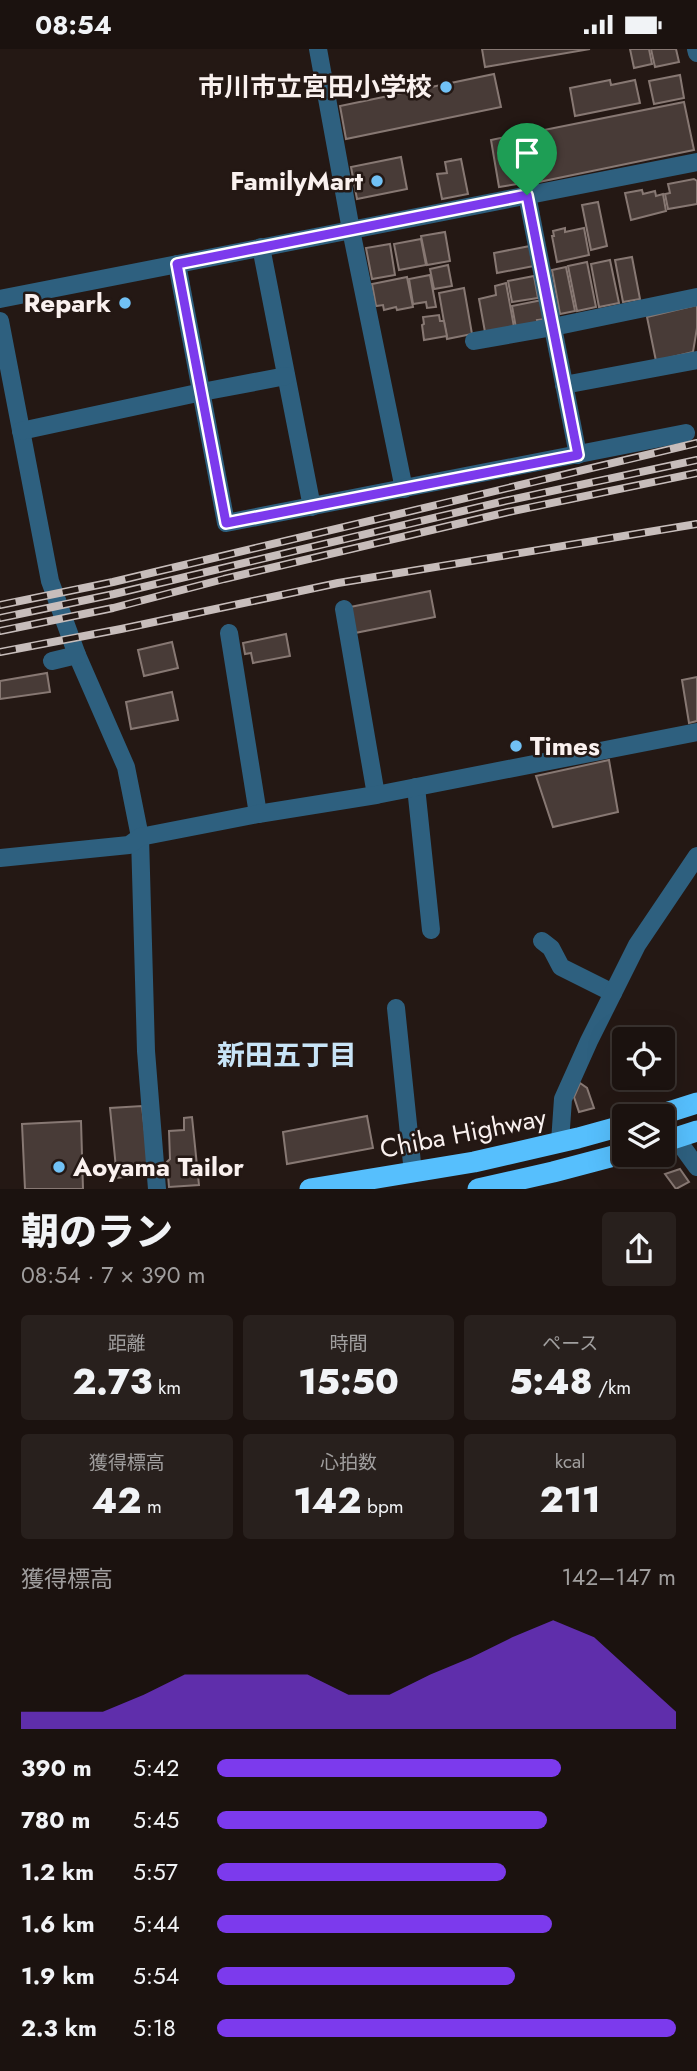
<!DOCTYPE html>
<html lang="ja">
<meta charset="utf-8">
<style>
:root{--surface:#1b120f;--page:#28201d;--text:#f1f3f6;--muted:#a09e9e;--line:#39322f;--accent:#7c3aed}
body{margin:0;font-family:Jost,"Noto Sans JP",sans-serif;background:var(--page);color:var(--text);height:100vh;display:flex;flex-direction:column;font-size:26px;white-space:nowrap}
*{box-sizing:border-box;margin:0}
p{font-size:23px;color:var(--muted)}
.icon{flex:none;width:38px;height:38px;fill:none;stroke:currentColor;stroke-width:2;stroke-linecap:round;stroke-linejoin:round}
.map{position:relative;height:1140px;overflow:hidden}
.drawer{display:flex;flex-direction:column;background:var(--surface);flex:1}
.drawer>*{flex:none}
.fabs{position:absolute;left:612px;top:978px;display:grid;gap:14px}
.fabs a{display:grid;place-items:center;width:63px;height:63px;border-radius:7px;background:var(--surface);box-shadow:0 7px 28px #0002,0 0 0 2px var(--line);font-size:35px}
.pin{position:absolute;display:grid;place-items:center;width:60px;height:60px;color:#fff;margin:-72px -30px;border-radius:50% 50% 50% 0;rotate:-45deg;box-shadow:0 0 7px #0007}
.pin .icon{rotate:45deg}
.round{display:grid;place-items:center;flex:none;width:74px;height:74px;border-radius:7px;background:var(--page)}
.overview{display:flex;align-items:center;justify-content:space-between;height:119px;padding:0 21px}
h1{font-size:38px;font-weight:800;line-height:52px}
.metrics{display:grid;grid-template-columns:repeat(3,1fr);gap:10px;height:119px;padding:7px 21px}
.metrics div{display:grid;align-content:center;border-radius:7px;background:var(--page);text-align:center}
.metrics b{font-size:35px;font-weight:800}
.metrics small{font-size:19px;font-weight:400}
.metrics p{font-size:19px}
.chart{height:196px;padding:14px 21px}
.chart p{display:flex;justify-content:space-between}
.chart svg{width:100%;height:126px;margin-top:7px;fill:var(--accent);opacity:.7}
ul{padding:0 21px;list-style:none;font-size:23px}
li{display:grid;grid-template-columns:112px 84px 1fr;align-items:center;height:52px}
li i{height:18px;border-radius:9px;background:var(--accent)}
.status{display:flex;justify-content:space-between;align-items:center;height:49px;padding:0 35px;background:var(--surface);direction:ltr}
.status svg{height:19px;fill:currentColor}
.map>svg:first-child{display:block}
.building{fill:#483b37;stroke:#877873;stroke-width:2}
.lines{fill:none;stroke-linecap:round;stroke-linejoin:round}
.minor{stroke:#2e607f;stroke-width:18}
.highway{stroke:#56bffd;stroke-width:21}
.rail-casing{stroke:#c7bdbb;stroke-width:8}
.rail{stroke:#241814;stroke-width:5;stroke-dasharray:16;stroke-linecap:butt}
.route-casing{stroke:#fff;stroke-width:14}
.route{stroke:#7c3aed;stroke-width:9}
.poi-dot{fill:#71c1f5;stroke:#241814;stroke-width:2.5}
.labels{text-anchor:middle;stroke-width:5;stroke-linejoin:round;paint-order:stroke}
.poi-label{font-size:26px;font-weight:bold;fill:#faf1ef;stroke:#241814;text-anchor:end}
.street-label{font-size:26px;fill:#faf1ef;stroke:#241814}
.neighbourhood-label{font-size:28px;font-weight:bold;fill:#c8e4f7;stroke:#241814}
</style>
<div class="status"><b>08:54</b><svg viewBox="0 0 49 12"><path d="M0 12V9h3v3zM5 12V6h3v6zM10 12V3h3v9zM15 12V0h3v12zM26 1h20v11H26zM47 4h2v5h-2z"/></svg></div>
<div class="map">
<svg width="697" height="1140" viewBox="0 0 697 1140">
<rect width="100%" height="100%" fill="#241814"/>
<g class="building">
<polygon points="482,0 590,0 485,18"/>
<polygon points="630,0 649,0 652,15 634,19"/>
<polygon points="651,0 676,0 679,13 655,18"/>
<polygon points="494,25 501,58 346,90 340,57"/>
<polygon points="680,26 684,49 654,55 649,32"/>
<polygon points="610,31 611,36 635,31 640,54 575,67 570,39"/>
<polygon points="684,53 694,101 529,135 519,86"/>
<polygon points="515,86 524,134 499,138 491,91"/>
<polygon points="401,108 407,140 357,150 351,118"/>
<polygon points="461,110 468,145 442,150 437,125 447,124 445,113"/>
<polygon points="694,130 697,132 697,155 668,160 665,145 670,144 668,135"/>
<polygon points="642,141 643,145 655,142 656,147 663,145 666,162 631,171 625,144"/>
<polygon points="598,153 607,197 591,201 582,156"/>
<polygon points="565,179 565,183 584,179 589,206 557,213 552,187 554,187 553,182"/>
<polygon points="445,183 450,212 427,216 421,187"/>
<polygon points="421,190 426,216 399,221 394,195"/>
<polygon points="390,195 395,226 372,230 366,199"/>
<polygon points="530,197 534,217 497,224 494,204"/>
<polygon points="632,208 640,250 623,253 615,211"/>
<polygon points="610,211 619,254 599,258 591,215"/>
<polygon points="587,213 596,258 577,262 568,217"/>
<polygon points="448,216 452,237 434,240 430,220"/>
<polygon points="566,218 575,262 560,265 552,221"/>
<polygon points="430,226 436,258 427,259 426,253 413,255 409,230"/>
<polygon points="534,227 538,249 512,253 508,232"/>
<polygon points="407,228 413,258 397,261 396,258 384,261 383,256 376,257 372,235"/>
<polygon points="506,234 514,278 485,283 479,250 496,246 495,237"/>
<polygon points="464,239 472,285 447,290 439,244"/>
<polygon points="542,251 545,270 537,271 538,275 516,279 512,257"/>
<polygon points="697,256 697,279 693,303 656,312 647,268"/>
<polygon points="439,266 440,272 444,272 447,287 424,291 422,276 424,275 423,268"/>
<polygon points="430,542 435,568 355,584 350,558"/>
<polygon points="286,585 290,607 253,614 251,604 245,605 243,594"/>
<polygon points="172,593 178,619 144,627 138,601"/>
<polygon points="47,624 50,643 0,650 0,632"/>
<polygon points="697,628 697,672 689,674 682,631"/>
<polygon points="172,643 178,671 131,680 126,653"/>
<polygon points="609,711 618,763 553,778 536,727"/>
<polygon points="580,1034 587,1039 594,1059 579,1063 574,1048"/>
<polygon points="142,1057 150,1125 117,1129 110,1059"/>
<polygon points="367,1067 373,1099 287,1115 283,1083"/>
<polygon points="192,1068 199,1136 169,1138 167,1113 170,1110 169,1082 184,1081 184,1069"/>
<polygon points="81,1072 83,1140 25,1140 22,1075"/>
<polygon points="680,1120 689,1133 676,1140 665,1125"/>
</g>
<g class="lines">
<g class="minor">
<polyline points="318,0 351,181 404,440"/>
<polyline points="696,0 697,4"/>
<polyline points="527,146 578,406"/>
<polyline points="261,198 312,458"/>
<polyline points="177,215 226,474 686,384"/>
<polyline points="0,250 697,113"/>
<polyline points="0,272 50,532 77,606 126,718 140,788 146,1002 157,1140"/>
<polyline points="474,292 553,278 697,248"/>
<polyline points="564,336 697,311"/>
<polyline points="21,382 202,343 286,327"/>
<polyline points="344,560 376,746"/>
<polyline points="229,584 258,765"/>
<polyline points="52,612 77,606"/>
<polyline points="416,738 431,881"/>
<polyline points="0,809 129,796 140,788 258,765 376,746 697,683"/>
<polyline points="542,892 551,899 561,918 613,944"/>
<polyline points="396,959 413,1124"/>
<polyline points="676,1089 697,1118"/>
<polyline points="560,1093 563,1050 589,992 637,896 697,807"/>
</g>
<g class="highway">
<polyline points="653,1068 697,1054"/>
<polyline points="663,1093 697,1082"/>
<polyline points="310,1140 474,1113 578,1089 625,1076"/>
<polyline points="478,1140 553,1123 625,1104"/>
</g>
<g class="rail-casing">
<g id="rail">
<polyline points="0,556 113,533 697,394"/>
<polyline points="0,569 114,545 505,452 697,411"/>
<polyline points="0,582 113,559 224,530 508,463 697,424"/>
<polyline points="0,603 121,580 338,534 697,475"/>
</g>
</g>
<use href="#rail" class="rail"/>
</g>
<g class="lines">
<g class="route-casing">
<polygon id="route" points="527,146 578,406 226,474 177,215"/>
</g>
<use href="#route" class="route"/>
</g>
<g class="poi-dot">
<circle cx="446" cy="38" r="7"/>
<circle cx="377" cy="132" r="7"/>
<circle cx="125" cy="254" r="7"/>
<circle cx="516" cy="697" r="7"/>
<circle cx="59" cy="1118" r="7"/>
</g>
<g class="labels">
<g class="poi-label">
<text x="432" y="47">市川市立宮田小学校</text>
<text x="363" y="141">FamilyMart</text>
<text x="111" y="263">Repark</text>
<text x="530" y="706" text-anchor="start">Times</text>
<text x="73" y="1127" text-anchor="start">Aoyama Tailor</text>
</g>
<g class="street-label">
<text transform="translate(463 1084) rotate(-11)" y="9">Chiba Highway</text>
</g>
<g class="neighbourhood-label">
<text x="287" y="1016">新田五丁目</text>
</g>
</g>
</svg>
<div class="fabs">
<a><svg class="icon" aria-label="locate" viewBox="0 0 24 24"><circle cx="12" cy="12" r="6"/><path d="M12 2v4M12 18v4M2 12h4M18 12h4"/></svg></a>
<a><svg class="icon" aria-label="layers" viewBox="0 0 24 24"><path d="M12 4l9 5-9 5-9-5zM3 14l9 5 9-5"/></svg></a>
</div>
<div class="pin" style="left:527px;top:146px;background:#1e9e55"><svg class="icon" aria-label="arrive" viewBox="0 0 24 24"><path d="M6 21V4h12l-3 4 3 4H6"/></svg></div>
</div>
<section class="drawer">
<div class="overview"><div><h1>朝のラン</h1><p>08:54 · 7 × 390 m</p></div><a class="round"><svg class="icon" aria-label="share" viewBox="0 0 24 24"><path d="M12 15V3M7 8l5-5 5 5M5 13v7h14v-7"/></svg></a></div>
<div class="metrics">
<div><p>距離</p><b>2.73<small> km</small></b></div>
<div><p>時間</p><b>15:50</b></div>
<div><p>ペース</p><b>5:48<small> /km</small></b></div>
</div>
<div class="metrics">
<div><p>獲得標高</p><b>42<small> m</small></b></div>
<div><p>心拍数</p><b>142<small> bpm</small></b></div>
<div><p>kcal</p><b>211</b></div>
</div>
<div class="chart"><p><span>獲得標高</span>142–147 m</p>
<svg viewBox="0 0 160 44" preserveAspectRatio="none"><path d="M0 44V38L10 38L20 38L30 32L40 25L50 25L60 25L70 25L80 32L90 32L100 25L110 19L120 12L130 6L140 12L150 25L160 38V44z"/></svg>
</div>
<ul>
<li><b>390 m</b>5:42<i style="width:75%"></i></li>
<li><b>780 m</b>5:45<i style="width:72%"></i></li>
<li><b>1.2 km</b>5:57<i style="width:63%"></i></li>
<li><b>1.6 km</b>5:44<i style="width:73%"></i></li>
<li><b>1.9 km</b>5:54<i style="width:65%"></i></li>
<li><b>2.3 km</b>5:18<i style="width:100%"></i></li>
</ul>
</section>
